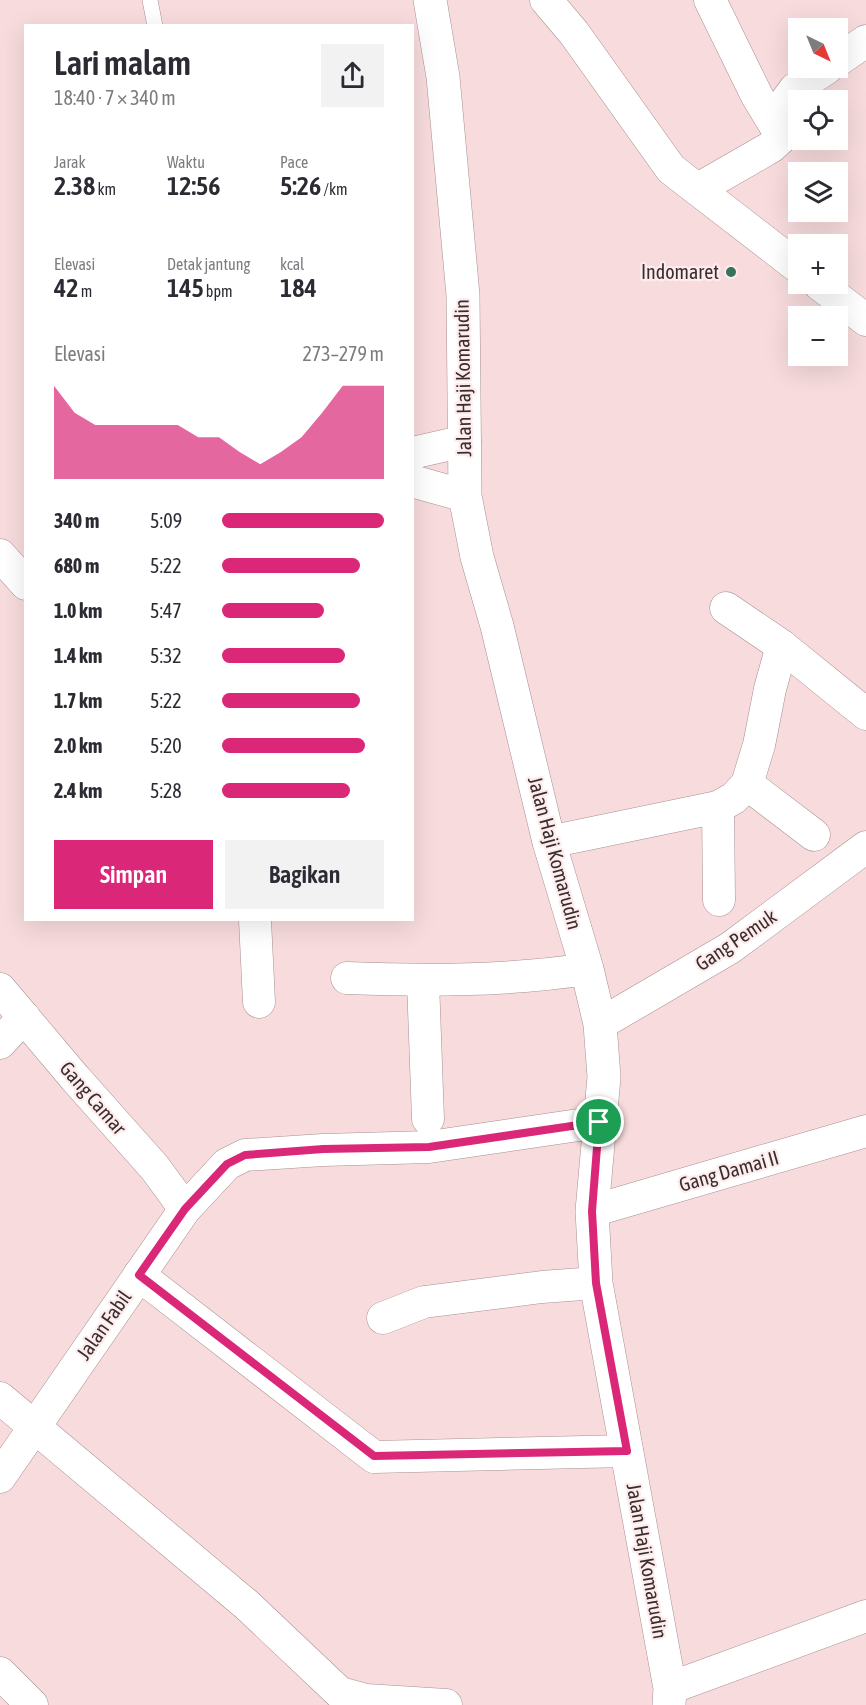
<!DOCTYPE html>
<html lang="id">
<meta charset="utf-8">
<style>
:root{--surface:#fff;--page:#f2f2f3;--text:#2b2b33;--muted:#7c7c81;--accent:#db2777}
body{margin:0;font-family:"Asap Condensed",sans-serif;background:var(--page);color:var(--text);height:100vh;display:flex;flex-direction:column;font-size:22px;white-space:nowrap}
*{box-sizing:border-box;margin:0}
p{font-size:20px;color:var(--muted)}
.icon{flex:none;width:33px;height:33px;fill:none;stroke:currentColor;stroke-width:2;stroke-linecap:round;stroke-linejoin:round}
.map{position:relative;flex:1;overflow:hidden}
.details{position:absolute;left:24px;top:24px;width:390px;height:897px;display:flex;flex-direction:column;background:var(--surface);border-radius:0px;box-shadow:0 6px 24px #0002}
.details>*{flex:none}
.needle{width:39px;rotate:137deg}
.controls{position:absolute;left:788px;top:18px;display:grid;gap:12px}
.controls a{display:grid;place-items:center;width:60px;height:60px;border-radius:0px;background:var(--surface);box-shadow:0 6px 24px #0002;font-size:30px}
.pin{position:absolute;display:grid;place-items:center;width:51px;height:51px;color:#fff;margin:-26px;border:3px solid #fff;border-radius:50%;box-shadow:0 2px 6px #0007}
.round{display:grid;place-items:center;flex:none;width:63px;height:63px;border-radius:0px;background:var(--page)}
.overview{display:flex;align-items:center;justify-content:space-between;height:102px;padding:0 30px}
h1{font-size:33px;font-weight:600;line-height:45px}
.figures{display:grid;grid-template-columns:repeat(3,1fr);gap:9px;height:102px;padding:6px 30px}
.figures div{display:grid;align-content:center}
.figures b{font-size:26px;font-weight:600}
.figures small{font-size:16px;font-weight:400}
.figures p{font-size:16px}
.chart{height:168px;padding:12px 30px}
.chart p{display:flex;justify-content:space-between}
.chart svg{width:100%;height:108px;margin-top:6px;fill:var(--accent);opacity:.7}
.cta{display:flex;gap:12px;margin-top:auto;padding:12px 30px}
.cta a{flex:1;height:69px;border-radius:0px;background:var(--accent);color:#fff;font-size:24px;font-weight:600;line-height:69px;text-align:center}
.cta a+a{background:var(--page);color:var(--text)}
ul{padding:0 30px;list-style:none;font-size:20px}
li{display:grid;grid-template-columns:96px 72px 1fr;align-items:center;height:45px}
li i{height:15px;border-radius:8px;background:var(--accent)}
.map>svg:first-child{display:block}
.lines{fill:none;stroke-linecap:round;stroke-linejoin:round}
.lane-casing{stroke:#a98e90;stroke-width:16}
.street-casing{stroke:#a98e90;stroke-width:33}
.secondary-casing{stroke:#a98e90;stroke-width:34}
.lane{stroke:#fff;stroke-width:15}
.street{stroke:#fff;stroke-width:32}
.secondary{stroke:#fff;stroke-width:33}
.route-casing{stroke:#fff;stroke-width:12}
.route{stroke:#db2777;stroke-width:8}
.poi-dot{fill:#37725c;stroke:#feeced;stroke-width:2}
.labels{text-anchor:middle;stroke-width:4.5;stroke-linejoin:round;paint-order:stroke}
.poi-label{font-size:20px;fill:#392e2f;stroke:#feeced;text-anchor:end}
.street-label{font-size:20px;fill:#392e2f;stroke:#feeced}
</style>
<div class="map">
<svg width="866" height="1705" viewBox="0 0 866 1705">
<rect width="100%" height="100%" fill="#f8dcdd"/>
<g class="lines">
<g class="lane-casing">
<polyline id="lane" points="150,0 155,26"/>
</g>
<g class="street-casing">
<g id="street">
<polyline points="546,0 574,33 671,169 798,267"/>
<polyline points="710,0 757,96 782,137"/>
<polyline points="837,61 866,41"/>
<polyline points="698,189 771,147 782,137 786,101 795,89 827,68"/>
<polyline points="819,284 866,320"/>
<polyline points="412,453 465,441"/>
<polyline points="412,481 465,496"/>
<polyline points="0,555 26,584"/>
<polyline points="726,608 782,646 866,714"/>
<polyline points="747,784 814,835"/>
<polyline points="718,807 719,900"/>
<polyline points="549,842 718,807 734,798 747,784 759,745 770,689 782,646"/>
<polyline points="255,920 259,1002"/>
<path d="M 347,978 C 427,981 508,981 587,969"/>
<polyline points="423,981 428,1119"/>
<polyline points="0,989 75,1078 155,1168 185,1209"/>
<polyline points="600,1024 730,948 866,847"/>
<polyline points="0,1043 24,1017"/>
<polyline points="592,1211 866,1131"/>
<polyline points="139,1275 374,1457 627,1451"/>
<polyline points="383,1318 424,1302 542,1287 596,1283"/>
<polyline points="0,1398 247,1605 340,1693 366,1700 446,1705"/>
<polyline points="0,1477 185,1209 227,1164 245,1155 323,1150 429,1147 599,1122"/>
<polyline points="0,1673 32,1705"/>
<polyline points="670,1688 866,1616"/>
</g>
</g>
<g class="secondary-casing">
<polyline id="secondary" points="430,0 443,77 463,295 465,496 477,557 497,626 549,842 587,969 600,1024 604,1077 592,1211 596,1283 670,1688 669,1705"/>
</g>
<use href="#lane" class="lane"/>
<use href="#street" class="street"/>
<use href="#secondary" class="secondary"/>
</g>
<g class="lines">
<g class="route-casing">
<polygon id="route" points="599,1122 592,1211 596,1283 627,1451 374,1456 139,1275 185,1209 227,1164 245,1155 323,1149 429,1147"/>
</g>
<use href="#route" class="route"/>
</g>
<circle class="poi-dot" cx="731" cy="272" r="6"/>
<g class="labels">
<g class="poi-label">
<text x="719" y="279">Indomaret</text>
</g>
<g class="street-label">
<text transform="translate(463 378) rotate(-91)" y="7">Jalan Haji Komarudin</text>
<text transform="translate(555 853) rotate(75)" y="7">Jalan Haji Komarudin</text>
<text transform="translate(736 940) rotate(-34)" y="7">Gang Pemuk</text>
<text transform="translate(93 1098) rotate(49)" y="7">Gang Camar</text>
<text transform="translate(729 1171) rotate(-16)" y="7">Gang Damai II</text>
<text transform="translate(104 1325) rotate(-55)" y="7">Jalan Fabil</text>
<text transform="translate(647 1561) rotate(80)" y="7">Jalan Haji Komarudin</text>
</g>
</g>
</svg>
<div class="controls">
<a><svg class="needle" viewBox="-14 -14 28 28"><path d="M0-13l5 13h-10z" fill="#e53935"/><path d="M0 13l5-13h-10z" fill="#7c7c81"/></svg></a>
<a><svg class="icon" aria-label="locate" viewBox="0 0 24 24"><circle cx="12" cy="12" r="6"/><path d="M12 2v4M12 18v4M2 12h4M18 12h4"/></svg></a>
<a><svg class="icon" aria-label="layers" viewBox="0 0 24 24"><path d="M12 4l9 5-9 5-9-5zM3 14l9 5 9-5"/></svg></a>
<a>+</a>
<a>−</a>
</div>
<div class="pin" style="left:599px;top:1122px;background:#1e9e55"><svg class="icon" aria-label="arrive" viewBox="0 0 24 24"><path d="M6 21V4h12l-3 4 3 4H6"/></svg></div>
<section class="details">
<div class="overview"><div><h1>Lari malam</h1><p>18:40 · 7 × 340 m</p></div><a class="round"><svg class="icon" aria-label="share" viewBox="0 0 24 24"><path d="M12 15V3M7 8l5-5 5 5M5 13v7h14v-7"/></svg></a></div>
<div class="figures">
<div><p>Jarak</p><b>2.38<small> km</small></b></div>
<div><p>Waktu</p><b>12:56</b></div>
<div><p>Pace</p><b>5:26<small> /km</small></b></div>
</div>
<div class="figures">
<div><p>Elevasi</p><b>42<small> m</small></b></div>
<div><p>Detak jantung</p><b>145<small> bpm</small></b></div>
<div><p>kcal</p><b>184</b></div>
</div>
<div class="chart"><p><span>Elevasi</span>273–279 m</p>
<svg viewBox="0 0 160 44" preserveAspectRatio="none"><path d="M0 44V6L10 17L20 22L30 22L40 22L50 22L60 22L70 27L80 27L90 33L100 38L110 33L120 27L130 17L140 6L150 6L160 6V44z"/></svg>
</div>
<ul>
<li><b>340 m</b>5:09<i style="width:100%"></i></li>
<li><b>680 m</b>5:22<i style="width:85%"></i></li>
<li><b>1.0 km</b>5:47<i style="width:63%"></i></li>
<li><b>1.4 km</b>5:32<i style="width:76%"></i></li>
<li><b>1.7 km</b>5:22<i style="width:85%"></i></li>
<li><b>2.0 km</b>5:20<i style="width:88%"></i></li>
<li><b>2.4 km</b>5:28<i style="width:79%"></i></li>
</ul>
<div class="cta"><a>Simpan</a><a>Bagikan</a></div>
</section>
</div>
